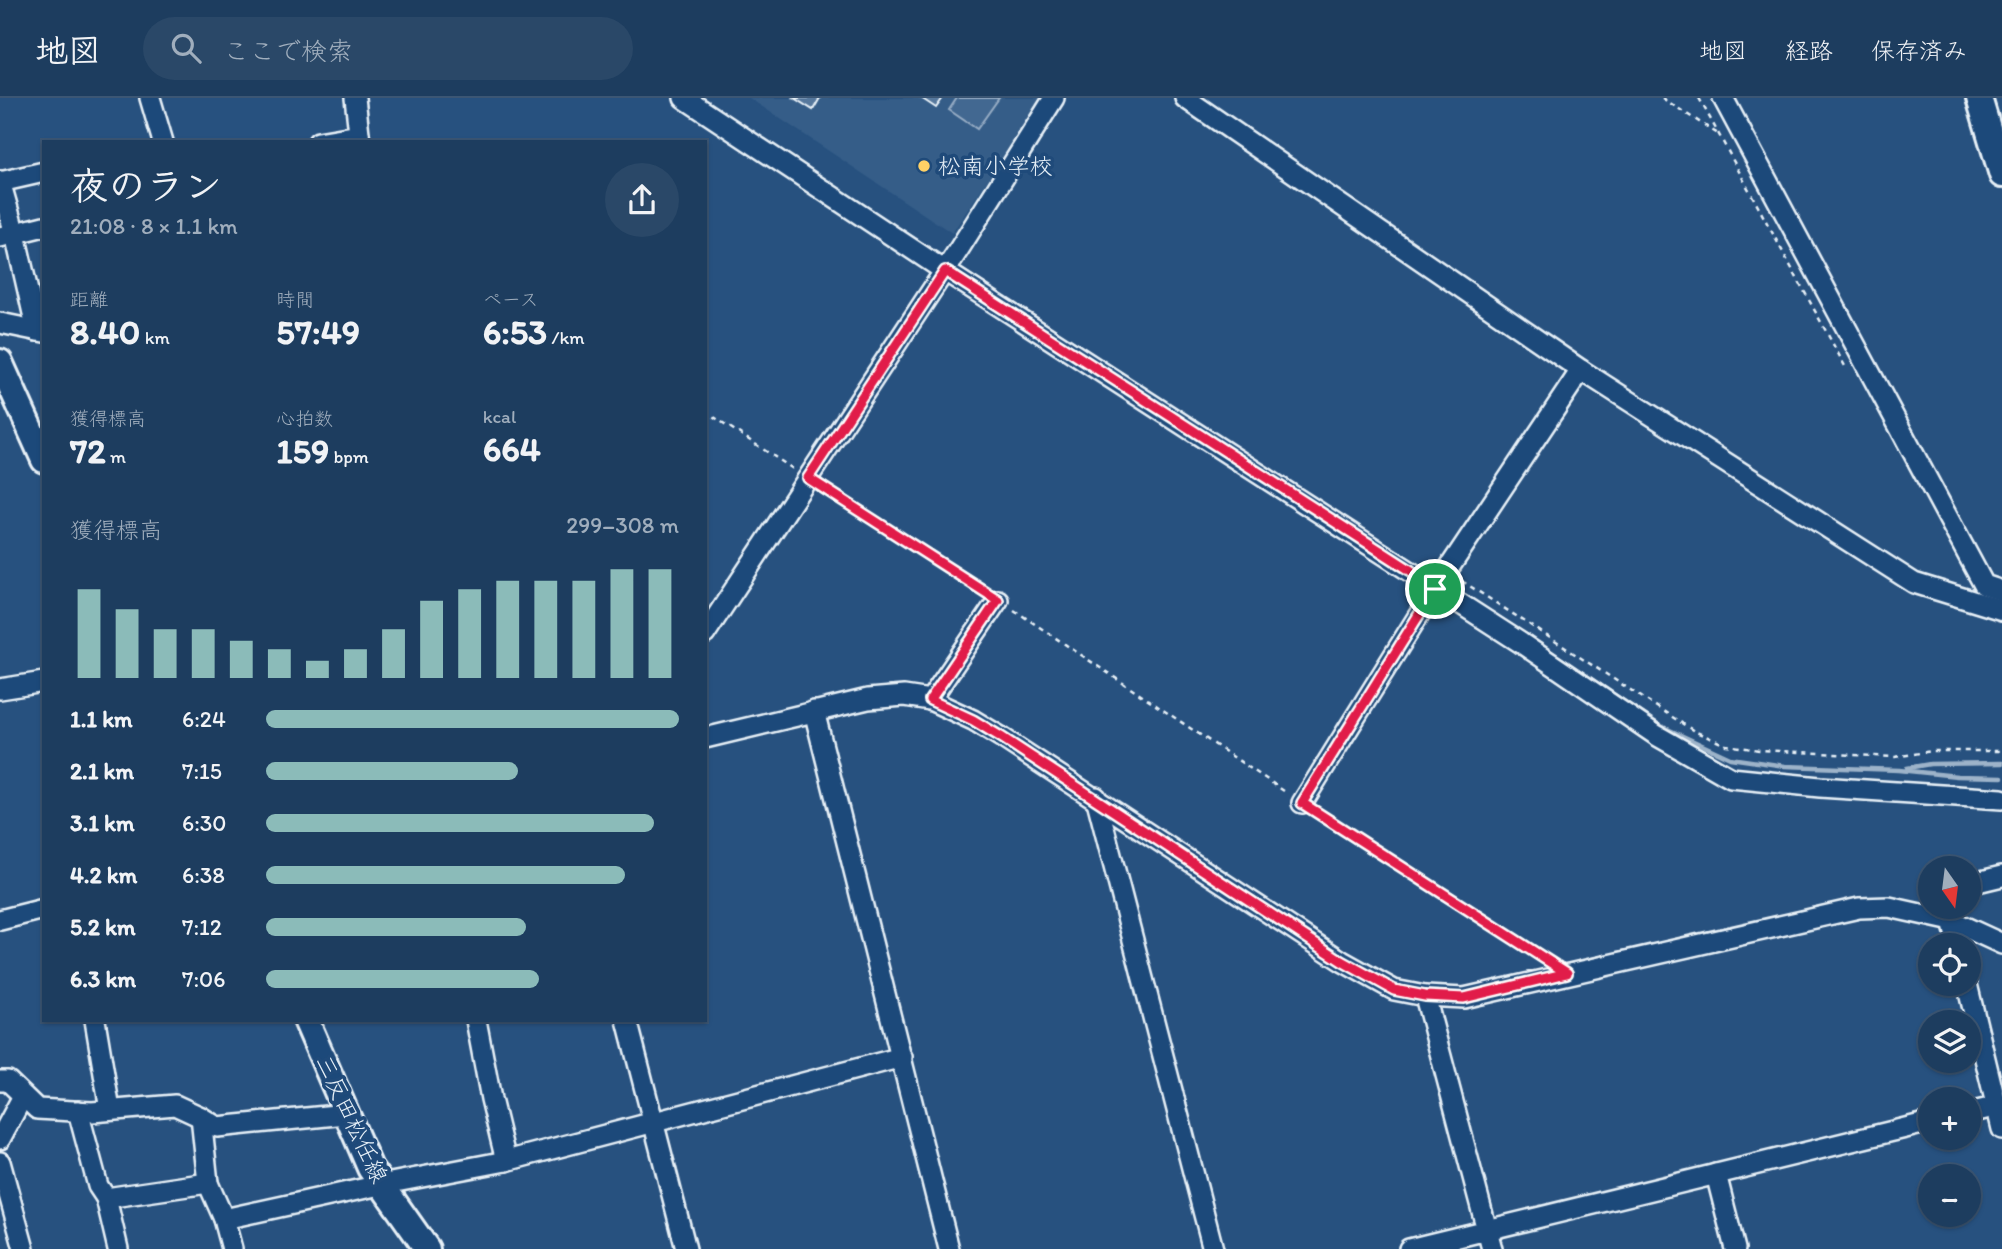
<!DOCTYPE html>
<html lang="ja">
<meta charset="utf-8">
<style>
:root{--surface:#1d3d5f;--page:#2a4868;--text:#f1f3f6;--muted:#a0aebd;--line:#3b5674;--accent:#8bbbb9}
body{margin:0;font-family:Itim,"Klee One",sans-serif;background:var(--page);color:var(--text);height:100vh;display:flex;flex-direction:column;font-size:26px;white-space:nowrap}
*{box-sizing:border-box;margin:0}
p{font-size:23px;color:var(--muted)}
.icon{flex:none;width:38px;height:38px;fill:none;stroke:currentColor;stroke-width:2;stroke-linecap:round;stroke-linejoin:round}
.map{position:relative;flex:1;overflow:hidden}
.sheet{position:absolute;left:42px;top:42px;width:665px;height:882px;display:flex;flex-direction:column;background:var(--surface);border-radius:0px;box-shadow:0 2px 5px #0004,0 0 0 2px var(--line)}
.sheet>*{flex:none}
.needle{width:46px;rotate:166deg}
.tools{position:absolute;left:1918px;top:758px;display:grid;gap:14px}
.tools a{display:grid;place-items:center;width:63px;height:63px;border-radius:50%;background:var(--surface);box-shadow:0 2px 5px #0004,0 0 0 2px var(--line);font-size:35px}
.pin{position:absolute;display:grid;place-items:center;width:60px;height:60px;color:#fff;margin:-30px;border:4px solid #fff;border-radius:50%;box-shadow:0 2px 7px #0007}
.round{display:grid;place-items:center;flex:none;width:74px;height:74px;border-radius:37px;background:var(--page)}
.summary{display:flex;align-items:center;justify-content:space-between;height:119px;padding:0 28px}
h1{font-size:38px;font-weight:700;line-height:52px}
.stats{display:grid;grid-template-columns:repeat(3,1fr);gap:10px;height:119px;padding:7px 28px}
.stats div{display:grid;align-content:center}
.stats b{font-size:35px;font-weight:700}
.stats small{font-size:19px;font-weight:400}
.stats p{font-size:19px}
.chart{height:196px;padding:14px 28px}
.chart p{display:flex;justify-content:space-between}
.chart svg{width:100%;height:126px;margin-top:7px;stroke:var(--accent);stroke-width:6}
ul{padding:0 28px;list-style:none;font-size:23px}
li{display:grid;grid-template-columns:112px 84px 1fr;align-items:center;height:52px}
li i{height:18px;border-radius:9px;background:var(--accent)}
header{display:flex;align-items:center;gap:42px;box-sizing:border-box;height:98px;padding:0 35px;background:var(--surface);border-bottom:2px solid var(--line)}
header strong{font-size:33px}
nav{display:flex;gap:38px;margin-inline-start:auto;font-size:24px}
.search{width:490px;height:63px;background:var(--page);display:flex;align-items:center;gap:18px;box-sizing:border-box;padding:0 24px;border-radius:38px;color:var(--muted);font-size:26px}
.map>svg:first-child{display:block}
.built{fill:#355d88}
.green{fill:#436891;stroke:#96acc4;stroke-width:2}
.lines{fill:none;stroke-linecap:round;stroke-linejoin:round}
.stream{stroke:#9db3c9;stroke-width:4.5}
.building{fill:#57789d;stroke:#e8f1f8;stroke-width:2}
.minor-casing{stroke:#e8f1f8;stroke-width:24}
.major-casing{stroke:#e8f1f8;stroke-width:30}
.path{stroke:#e8f1f8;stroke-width:2.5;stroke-dasharray:5 5;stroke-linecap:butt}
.minor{stroke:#1f4a7a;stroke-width:19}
.major{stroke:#1f4a7a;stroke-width:24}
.route-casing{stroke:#fff;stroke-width:14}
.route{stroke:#e11d48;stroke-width:9}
.poi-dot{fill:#ffd166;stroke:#1f4a7a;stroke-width:2.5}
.labels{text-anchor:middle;stroke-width:7;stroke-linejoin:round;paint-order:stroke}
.poi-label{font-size:23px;fill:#e8f1f8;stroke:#1f4a7a;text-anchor:start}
.street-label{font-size:23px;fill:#e8f1f8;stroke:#1f4a7a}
</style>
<header>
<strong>地図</strong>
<div class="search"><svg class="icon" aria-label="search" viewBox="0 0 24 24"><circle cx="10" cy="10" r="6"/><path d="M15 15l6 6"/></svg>ここで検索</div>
<nav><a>地図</a><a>経路</a><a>保存済み</a></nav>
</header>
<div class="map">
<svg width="2002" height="1151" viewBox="0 0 2002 1151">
<rect width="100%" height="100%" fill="#27517f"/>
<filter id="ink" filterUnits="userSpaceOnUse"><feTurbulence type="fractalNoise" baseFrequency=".0143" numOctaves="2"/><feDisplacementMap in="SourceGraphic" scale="14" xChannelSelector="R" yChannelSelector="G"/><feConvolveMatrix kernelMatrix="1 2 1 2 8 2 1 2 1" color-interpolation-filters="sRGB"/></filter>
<g filter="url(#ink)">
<polygon class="built" points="749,0 1042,0 952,135"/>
<polygon class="green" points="957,0 999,0 977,31 949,12"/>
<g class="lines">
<g class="stream">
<polyline points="899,131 945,161"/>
<polyline points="955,168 1197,325"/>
<polyline points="1560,560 1661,628 1730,660 1785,668 1899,672 1957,678 2002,679"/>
<polyline points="1907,670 1930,666 2002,665"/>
</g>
</g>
<g class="building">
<polygon points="794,0 820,0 813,12"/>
<polygon points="921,0 943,0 936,10"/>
</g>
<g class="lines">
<g class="minor-casing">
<g id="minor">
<polyline points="150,0 163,44"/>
<polyline points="355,0 360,44"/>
<polyline points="684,0 945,173 1521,545 1656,637 1731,680 1820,689 2002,701"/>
<polyline points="1185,0 1581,272 1914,485 2002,512"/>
<polyline points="1723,0 1984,487 2002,493"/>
<polyline points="318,44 359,37"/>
<polyline points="0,83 15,136 37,233"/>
<polyline points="0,84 44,74"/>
<polyline points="0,139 44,128"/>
<polyline points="0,225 44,234"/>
<polyline points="705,536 959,151 1054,0"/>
<polyline points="0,591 44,584"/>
<polyline points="930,602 998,502"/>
<polyline points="814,613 949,1151"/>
<polyline points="705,640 868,601 904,598 930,602 973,622 1001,639 1342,863 1394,892 1425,898 1464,900 1859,810 1889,809 1952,823 2002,846"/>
<polyline points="1096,699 1213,1151"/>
<polyline points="1302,705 1435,491 1581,272"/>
<polyline points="1969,786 2002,778"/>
<polyline points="0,822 44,811"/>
<polyline points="1952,823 1958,847"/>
<polyline points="1967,886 2002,1031"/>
<polyline points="1425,898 1492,1151"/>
<polyline points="95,922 110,1012"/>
<polyline points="476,922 491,1001 506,1063"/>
<polyline points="627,922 686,1151"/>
<polyline points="0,983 8,983 37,1011 92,1014 175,1007 201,1019 217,1029 346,1016"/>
<polyline points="78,1013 98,1088 106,1100 118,1151"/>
<polyline points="1969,1015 2002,1007"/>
<polyline points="201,1019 208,1085 224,1121 232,1151"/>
<polyline points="0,1041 23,998"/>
<polyline points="0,1064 24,1151"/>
<polyline points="1716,1076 1735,1151"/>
<polyline points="106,1100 208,1085"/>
<polyline points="224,1121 380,1087 506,1063 902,959"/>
<polyline points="1409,1151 1930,1024"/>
</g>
</g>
<g class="major-casing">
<g id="major">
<polyline points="1979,0 2002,77"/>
<polyline points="0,264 44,362"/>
<polyline points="306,922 370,1070 427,1151"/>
</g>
</g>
<g class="path">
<polyline points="1662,0 1718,36"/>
<polyline points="1699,0 1846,270"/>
<polyline points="705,313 793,371"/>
<polyline points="822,389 985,493"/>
<polyline points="1462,483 1694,633 1726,647 1759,652 1895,659 1932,653 2002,653"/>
<polyline points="1014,512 1287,695"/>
<polyline points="1316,714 1546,862"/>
</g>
<use href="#minor" class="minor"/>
<use href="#major" class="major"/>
</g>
</g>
<g class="lines" filter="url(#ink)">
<g class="route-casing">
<polygon id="route" points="945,173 1410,472 1435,491 1302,705 1567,875 1464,900 1425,898 1394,892 1342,863 1001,639 973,622 930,602 998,502 808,380"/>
</g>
<use href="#route" class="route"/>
</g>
<circle class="poi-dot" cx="924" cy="68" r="7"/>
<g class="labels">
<g class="poi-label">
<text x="938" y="76">松南小学校</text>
</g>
<g class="street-label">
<text transform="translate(352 1021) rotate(65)" y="8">三反田松任線</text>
</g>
</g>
</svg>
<div class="tools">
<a><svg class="needle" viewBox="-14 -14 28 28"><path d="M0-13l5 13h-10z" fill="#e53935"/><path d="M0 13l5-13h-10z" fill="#a0aebd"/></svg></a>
<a><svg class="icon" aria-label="locate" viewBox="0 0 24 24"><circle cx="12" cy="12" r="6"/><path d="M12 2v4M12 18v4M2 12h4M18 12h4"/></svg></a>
<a><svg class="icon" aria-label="layers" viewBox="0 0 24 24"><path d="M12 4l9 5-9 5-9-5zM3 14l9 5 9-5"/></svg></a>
<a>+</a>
<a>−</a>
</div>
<div class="pin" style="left:1435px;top:491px;background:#1e9e55"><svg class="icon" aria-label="arrive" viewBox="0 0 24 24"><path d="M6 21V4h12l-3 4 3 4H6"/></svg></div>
<section class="sheet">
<div class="summary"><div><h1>夜のラン</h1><p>21:08 · 8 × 1.1 km</p></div><a class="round"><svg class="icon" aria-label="share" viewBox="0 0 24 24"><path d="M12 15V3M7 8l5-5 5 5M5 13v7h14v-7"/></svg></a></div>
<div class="stats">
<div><p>距離</p><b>8.40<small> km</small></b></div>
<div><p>時間</p><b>57:49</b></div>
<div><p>ペース</p><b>6:53<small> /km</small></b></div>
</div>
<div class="stats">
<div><p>獲得標高</p><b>72<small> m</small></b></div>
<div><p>心拍数</p><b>159<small> bpm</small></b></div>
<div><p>kcal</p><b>664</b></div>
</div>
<div class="chart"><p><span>獲得標高</span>299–308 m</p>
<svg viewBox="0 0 160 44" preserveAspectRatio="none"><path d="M5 44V13M15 44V20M25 44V27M35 44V27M45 44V31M55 44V34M65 44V38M75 44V34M85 44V27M95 44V17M105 44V13M115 44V10M125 44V10M135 44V10M145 44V6M155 44V6"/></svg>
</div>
<ul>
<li><b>1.1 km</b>6:24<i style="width:100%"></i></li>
<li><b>2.1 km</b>7:15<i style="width:61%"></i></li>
<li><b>3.1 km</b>6:30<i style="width:94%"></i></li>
<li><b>4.2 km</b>6:38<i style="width:87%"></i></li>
<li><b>5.2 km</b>7:12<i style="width:63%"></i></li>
<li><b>6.3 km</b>7:06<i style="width:66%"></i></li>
</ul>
</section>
</div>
